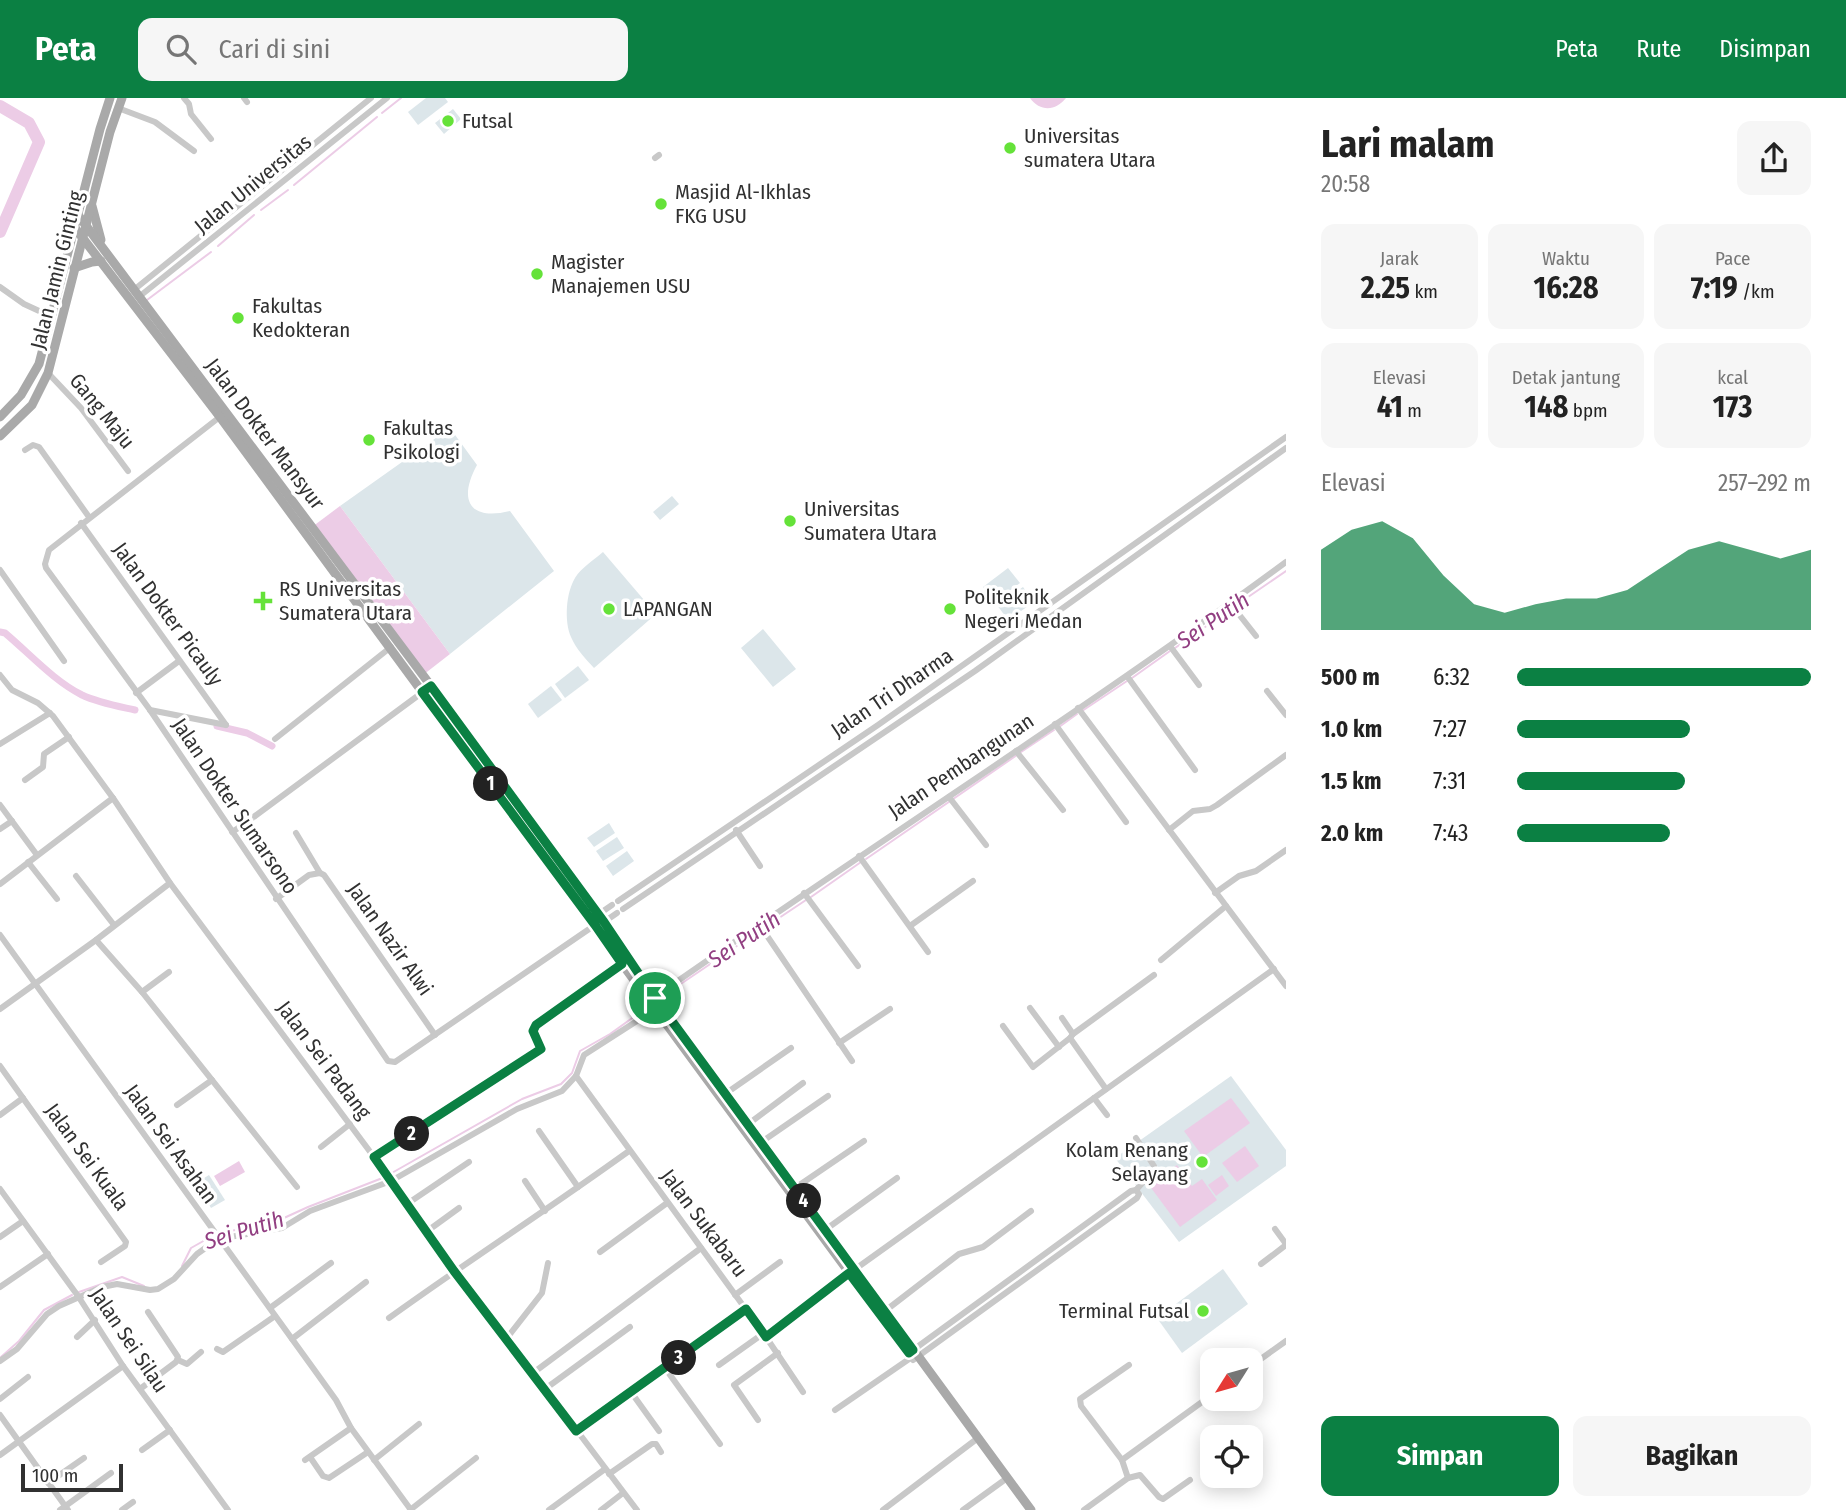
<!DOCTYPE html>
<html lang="id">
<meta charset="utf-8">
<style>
:root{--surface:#fff;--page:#f6f6f6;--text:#222;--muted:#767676;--accent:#0b8043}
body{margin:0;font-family:"Fira Sans Condensed",sans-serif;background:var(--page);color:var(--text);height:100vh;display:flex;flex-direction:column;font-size:26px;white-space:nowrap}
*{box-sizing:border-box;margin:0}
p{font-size:23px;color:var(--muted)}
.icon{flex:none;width:38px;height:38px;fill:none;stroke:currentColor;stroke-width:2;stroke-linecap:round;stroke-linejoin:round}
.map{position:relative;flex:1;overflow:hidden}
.panel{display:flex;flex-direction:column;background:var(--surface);width:560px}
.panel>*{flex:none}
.needle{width:46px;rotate:233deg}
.controls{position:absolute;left:1200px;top:1250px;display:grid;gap:14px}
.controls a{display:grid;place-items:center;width:63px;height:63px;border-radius:14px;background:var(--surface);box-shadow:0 4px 18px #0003;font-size:35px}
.scale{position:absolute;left:21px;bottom:18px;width:102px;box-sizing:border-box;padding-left:7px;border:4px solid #313131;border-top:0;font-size:19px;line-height:24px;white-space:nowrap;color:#313131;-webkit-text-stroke:5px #fff;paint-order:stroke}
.pin{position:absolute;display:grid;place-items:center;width:60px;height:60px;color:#fff;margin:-30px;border:4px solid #fff;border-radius:50%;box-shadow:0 2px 7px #0007}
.km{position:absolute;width:35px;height:35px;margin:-18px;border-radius:50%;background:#222;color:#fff;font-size:19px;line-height:35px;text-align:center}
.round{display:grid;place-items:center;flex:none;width:74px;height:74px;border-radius:14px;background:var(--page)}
.headline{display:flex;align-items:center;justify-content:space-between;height:119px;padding:0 35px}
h1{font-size:38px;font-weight:700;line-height:52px}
.figures{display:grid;grid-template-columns:repeat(3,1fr);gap:10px;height:119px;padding:7px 35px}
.figures div{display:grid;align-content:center;border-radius:14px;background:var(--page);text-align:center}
.figures b{font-size:30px;font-weight:700}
.figures small{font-size:19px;font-weight:400}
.figures p{font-size:19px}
.chart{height:196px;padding:14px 35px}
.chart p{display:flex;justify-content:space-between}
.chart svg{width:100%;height:126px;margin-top:7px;fill:var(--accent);opacity:.7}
.action{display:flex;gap:14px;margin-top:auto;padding:14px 35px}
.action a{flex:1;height:80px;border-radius:14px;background:var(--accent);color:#fff;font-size:28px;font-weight:700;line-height:80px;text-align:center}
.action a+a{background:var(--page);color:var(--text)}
ul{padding:0 35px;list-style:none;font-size:23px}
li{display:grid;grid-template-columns:112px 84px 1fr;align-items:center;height:52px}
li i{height:18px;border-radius:9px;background:var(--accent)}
header{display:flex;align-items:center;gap:42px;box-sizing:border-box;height:98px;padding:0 35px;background:var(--accent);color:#fff}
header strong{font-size:33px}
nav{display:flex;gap:38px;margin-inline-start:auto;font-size:24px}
.search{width:490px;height:63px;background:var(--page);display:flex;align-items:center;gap:18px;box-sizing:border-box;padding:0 24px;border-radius:14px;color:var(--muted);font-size:26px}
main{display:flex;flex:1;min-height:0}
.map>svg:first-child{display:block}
.green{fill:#dce6ea}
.water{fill:#eccce6}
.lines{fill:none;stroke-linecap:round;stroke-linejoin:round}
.stream{stroke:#eccce6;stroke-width:2}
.canal{stroke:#eccce6;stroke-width:7}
.river{stroke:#eccce6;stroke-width:12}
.minor-tunnel{stroke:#d6d6d6;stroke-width:6;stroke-dasharray:6 3;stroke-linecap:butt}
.minor{stroke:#c8c8c8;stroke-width:6}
.primary{stroke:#a9a9a9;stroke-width:9}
.route-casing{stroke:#fff;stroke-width:14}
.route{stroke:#0b8043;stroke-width:9}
.poi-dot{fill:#65e239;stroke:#fff;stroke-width:2.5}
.labels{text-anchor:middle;stroke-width:7;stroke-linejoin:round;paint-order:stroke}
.poi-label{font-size:21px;fill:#313131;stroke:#fff;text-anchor:start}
.street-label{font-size:21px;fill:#313131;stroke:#fff}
.water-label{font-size:23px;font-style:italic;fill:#923f82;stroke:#fff}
</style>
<header>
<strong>Peta</strong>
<div class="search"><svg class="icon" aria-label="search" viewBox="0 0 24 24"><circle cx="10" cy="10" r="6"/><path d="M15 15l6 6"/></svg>Cari di sini</div>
<nav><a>Peta</a><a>Rute</a><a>Disimpan</a></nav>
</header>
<main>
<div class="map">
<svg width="1286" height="1412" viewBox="0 0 1286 1412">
<rect width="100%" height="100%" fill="#fff"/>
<g class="green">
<polygon points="426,0 445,0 448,4 418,27 408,14"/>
<polygon points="453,11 461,21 444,36 435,25"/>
<path d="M 450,330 L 477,367 C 458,402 469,423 510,413 L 554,473 L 450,556 L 340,408 Z"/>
<polygon points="672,398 679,406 660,422 653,414"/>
<path d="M 603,454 L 656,516 L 594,570 C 585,560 576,551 571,539 C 564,523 566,495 575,480 C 581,470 594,462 603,454 Z"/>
<polygon points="1008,470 1020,485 995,504 983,489"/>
<polygon points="1023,489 1034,504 1008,522 997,507"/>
<polygon points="763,531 796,571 773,589 741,550"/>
<polygon points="578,568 589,582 565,600 555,586"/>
<polygon points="551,588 562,602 538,620 528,606"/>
<polygon points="609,725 615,735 594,749 587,740"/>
<polygon points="617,739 624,750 603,763 596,753"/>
<polygon points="627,753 634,763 613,778 606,768"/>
<polygon points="1231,978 1286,1052 1286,1068 1179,1144 1115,1060"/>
<polygon points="209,1077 225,1102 211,1110 196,1085"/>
<polygon points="1223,1171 1248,1206 1182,1255 1157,1220"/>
</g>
<g class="water">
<path d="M 1030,0 L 1066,0 C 1056,13 1040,14 1030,0 Z"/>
<polygon points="340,408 450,556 423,577 312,429"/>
<polygon points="1231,1000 1250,1025 1203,1059 1184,1033"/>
<polygon points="1245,1048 1259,1068 1237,1084 1222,1065"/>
<polygon points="239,1063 245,1074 220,1088 214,1078"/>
<polygon points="1177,1067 1192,1088 1202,1081 1217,1102 1180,1129 1149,1087"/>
<polygon points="1222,1077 1229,1088 1216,1098 1208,1087"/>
</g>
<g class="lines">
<g class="stream">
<polyline points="382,15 401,0"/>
<polyline points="294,87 377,19"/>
<polyline points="261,112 288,92"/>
<polyline points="218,148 254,117"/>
<polyline points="147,202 211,154"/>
<polyline points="1235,508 1286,473"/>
<polyline points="1175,550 1231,511"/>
<polyline points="1132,580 1170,553"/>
<polyline points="1082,613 1127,583"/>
<polyline points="1059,629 1077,616"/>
<polyline points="1021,654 1054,632"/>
<polyline points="866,761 1017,657"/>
<polyline points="811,799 861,764"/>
<polyline points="764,830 806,802"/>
<polyline points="660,900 759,833"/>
<polyline points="390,1076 522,1001 561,986 572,975 580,953 610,936 649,908"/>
<polyline points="219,1135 273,1125 308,1109 385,1079"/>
<polyline points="182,1168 191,1150 214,1137"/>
<polyline points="79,1194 122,1179 144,1188"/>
<polyline points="1,1259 19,1243 44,1212 72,1197"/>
</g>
<g class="canal">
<path d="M 0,534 L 5,535 C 30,556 54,583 82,597 C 99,605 117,608 135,612"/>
<polyline points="217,628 247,635 272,648"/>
</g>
<polyline class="river" points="0,8 29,25 39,44 0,134"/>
<polyline class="minor-tunnel" points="243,727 255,718"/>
<g class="minor">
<polyline points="184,0 189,6 191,16 211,41"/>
<polyline points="244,0 247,4"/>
<polyline points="118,10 155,24 194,53"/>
<polyline points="655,60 659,57"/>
<polyline points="0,189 24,206 50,218"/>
<polyline points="135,191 371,0"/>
<polyline points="140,198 387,0"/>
<polyline points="48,275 81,310 128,373"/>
<polyline points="221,318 49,452 45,466 46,470 150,612 388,963 395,964 595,827"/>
<polyline points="25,352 33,347 39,349 89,419"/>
<polyline points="81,425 226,627"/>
<polyline points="0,472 64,563"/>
<polyline points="1230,505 1256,538"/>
<polyline points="1170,548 1199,587"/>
<polyline points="0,577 12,592 38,605 53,618 113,700 170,785 374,1059 454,1173 507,1240 637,1412"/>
<polyline points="1127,578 1195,672"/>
<polyline points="1267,593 1286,617"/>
<polyline points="136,595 179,563"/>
<polyline points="1078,610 1286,888"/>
<polyline points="150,612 226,627"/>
<polyline points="1055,626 1126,724"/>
<polyline points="275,641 391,549"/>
<polyline points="0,646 50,615"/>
<polyline points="1016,653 1063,712"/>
<polyline points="25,682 43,669 44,656 69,639"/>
<polyline points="949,699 986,747"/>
<polyline points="0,707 37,757"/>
<polyline points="255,718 431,588"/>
<polyline points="0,731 12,723"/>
<polyline points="736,732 760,768"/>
<polyline points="1169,732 1193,713 1210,711 1217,707 1286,657"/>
<polyline points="232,734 243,727"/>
<polyline points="296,735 320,775"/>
<polyline points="859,758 928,854"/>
<polyline points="28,764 57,801"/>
<polyline points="76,778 114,827"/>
<polyline points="0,786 113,700"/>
<polyline points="804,795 858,868"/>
<polyline points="1215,795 1239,778 1256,773 1286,752"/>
<polyline points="276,801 309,777 320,775 324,777 435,937"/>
<polyline points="618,803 878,627 1286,339"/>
<polyline points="623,811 975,573 1286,350"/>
<polyline points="599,816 612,807"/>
<polyline points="604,824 617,815"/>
<polyline points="759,826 852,963"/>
<polyline points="910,828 973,783"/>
<polyline points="0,837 313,1270 336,1302 351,1330 411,1412"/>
<polyline points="96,842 142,894 297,1089"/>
<polyline points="1161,862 1226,808"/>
<polyline points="142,894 169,874"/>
<path d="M 655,899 C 864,752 1080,616 1286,464"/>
<polyline points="1030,910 1059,949"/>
<polyline points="0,911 96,842 170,785"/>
<polyline points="1062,920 1073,936 1070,940 1106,991"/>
<polyline points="1003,928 1033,969 1070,940"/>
<polyline points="1073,936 1154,877"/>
<polyline points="839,945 890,911"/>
<polyline points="0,968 126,1144 125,1148 101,1164"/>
<polyline points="576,978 766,1239 803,1294"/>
<polyline points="725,996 791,950"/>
<polyline points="1094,1000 1107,1017"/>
<polyline points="177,1007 212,982"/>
<polyline points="0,1017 23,1000"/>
<polyline points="747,1027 803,985"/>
<polyline points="539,1033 578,1089"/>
<polyline points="760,1045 828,998"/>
<polyline points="321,1049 350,1026"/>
<polyline points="374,1059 541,951 533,933 536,927 622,866"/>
<polyline points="525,1083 545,1113"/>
<polyline points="795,1090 864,1043"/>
<polyline points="0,1091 78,1198 123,1268 228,1412"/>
<polyline points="407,1106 469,1064"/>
<polyline points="1275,1131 1286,1146"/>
<polyline points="825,1132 897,1080"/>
<polyline points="426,1134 459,1110"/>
<polyline points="0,1139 23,1123"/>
<polyline points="600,1154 667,1105"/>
<polyline points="1261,1166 1286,1147"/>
<polyline points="854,1172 1274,871"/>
<polyline points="0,1189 48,1156"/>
<polyline points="735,1197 780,1164"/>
<polyline points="270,1210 331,1165"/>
<polyline points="885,1213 959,1156 983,1149 1031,1113"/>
<path d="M 389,1220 C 468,1163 550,1110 629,1053"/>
<polyline points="77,1239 95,1222"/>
<polyline points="766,1239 849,1175"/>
<polyline points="507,1240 542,1195 548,1165"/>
<polyline points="292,1241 366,1184"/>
<polyline points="217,1251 223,1254 275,1218"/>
<polyline points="909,1255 1131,1093 1136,1092 1154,1072 1154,1068 1136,1040"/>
<polyline points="178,1262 187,1266 201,1254"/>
<polyline points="913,1262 1137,1100 1139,1096 1136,1092"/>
<polyline points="0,1263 17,1251 47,1216 59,1208 102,1189 117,1186 150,1192 158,1191 174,1181 197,1156 218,1141 282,1130 310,1113 391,1083 517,1011 562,993 576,978 584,957 654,912"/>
<polyline points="719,1267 764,1235"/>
<polyline points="1129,1267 1080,1301 1081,1308 1122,1362 1128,1380 1140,1377 1159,1399 1163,1401 1190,1382"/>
<polyline points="1251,1268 1286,1243"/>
<polyline points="665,1270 720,1346"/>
<polyline points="533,1275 701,1150"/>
<polyline points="140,1291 176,1264 178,1259 148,1214"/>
<polyline points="545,1291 630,1229"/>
<polyline points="631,1294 659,1333"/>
<polyline points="0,1301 28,1279"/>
<polyline points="835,1312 912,1259"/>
<polyline points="0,1317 68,1412"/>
<polyline points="758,1322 734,1287 778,1255"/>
<polyline points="576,1333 746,1211"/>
<polyline points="142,1352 170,1332"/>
<polyline points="0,1357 123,1268"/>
<polyline points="310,1359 323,1378 329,1380 368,1354"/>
<polyline points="305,1362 351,1330"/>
<polyline points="374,1362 419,1326"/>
<polyline points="1122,1362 1213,1296"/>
<polyline points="609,1376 652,1346 656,1346 661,1354"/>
<polyline points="48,1385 84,1360"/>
<polyline points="60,1412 111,1375"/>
<polyline points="122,1412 133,1404"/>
<polyline points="410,1412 476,1360"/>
<polyline points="549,1412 605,1371"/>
<polyline points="601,1412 623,1395"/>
<polyline points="883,1412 978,1340"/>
<polyline points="963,1412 1003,1383"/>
<polyline points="1084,1412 1128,1380"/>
</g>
<g class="primary">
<polyline points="92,108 101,142"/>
<polyline points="78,117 494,672 604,824 655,899 1031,1412"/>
<polyline points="75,130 220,319 859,1188"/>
<polyline points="74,170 92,164 101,163"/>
<polyline points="0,319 21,297 39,266 100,31 110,0"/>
<polyline points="0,338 32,307 48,275 110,34 122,0"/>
</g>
</g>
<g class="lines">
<g class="route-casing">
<polygon id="route" points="431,588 604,824 655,900 913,1252 909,1255 849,1175 766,1239 746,1211 576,1333 454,1173 374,1059 541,951 533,933 536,927 622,866 595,827 422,594"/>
</g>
<use href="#route" class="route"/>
</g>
<g class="poi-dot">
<circle cx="448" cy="23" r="7"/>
<circle cx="1010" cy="50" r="7"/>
<circle cx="661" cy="106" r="7"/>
<circle cx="537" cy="176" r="7"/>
<circle cx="238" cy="220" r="7"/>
<circle cx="369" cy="342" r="7"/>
<circle cx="790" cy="423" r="7"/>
<path d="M259.5 492.5h7v7h7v7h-7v7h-7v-7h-7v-7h7z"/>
<circle cx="609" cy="511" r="7"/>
<circle cx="950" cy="511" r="7"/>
<circle cx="1202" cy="1064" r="7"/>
<circle cx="1203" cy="1213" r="7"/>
</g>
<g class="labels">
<g class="poi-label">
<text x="462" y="30">Futsal</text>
<text x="1024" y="45">Universitas<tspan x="1024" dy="24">sumatera Utara</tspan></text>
<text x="675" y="101">Masjid Al-Ikhlas<tspan x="675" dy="24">FKG USU</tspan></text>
<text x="551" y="171">Magister<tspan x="551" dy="24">Manajemen USU</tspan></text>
<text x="252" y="215">Fakultas<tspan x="252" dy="24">Kedokteran</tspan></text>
<text x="383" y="337">Fakultas<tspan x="383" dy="24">Psikologi</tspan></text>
<text x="804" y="418">Universitas<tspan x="804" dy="24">Sumatera Utara</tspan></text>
<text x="279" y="498">RS Universitas<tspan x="279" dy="24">Sumatera Utara</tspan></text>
<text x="964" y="506">Politeknik<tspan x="964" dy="24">Negeri Medan</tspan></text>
<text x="623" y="518">LAPANGAN</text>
<text x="1188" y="1059" text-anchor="end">Kolam Renang<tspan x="1188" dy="24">Selayang</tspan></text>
<text x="1189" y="1220" text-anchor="end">Terminal Futsal</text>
</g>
<g class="street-label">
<text transform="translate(253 86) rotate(-39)" y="7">Jalan Universitas</text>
<text transform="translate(57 172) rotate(-76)" y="7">Jalan Jamin Ginting</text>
<text transform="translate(102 313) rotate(51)" y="7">Gang Maju</text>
<text transform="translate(265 336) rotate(53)" y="7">Jalan Dokter Mansyur</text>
<text transform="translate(168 516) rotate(54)" y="7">Jalan Dokter Picauly</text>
<text transform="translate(892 595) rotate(-34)" y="7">Jalan Tri Dharma</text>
<text transform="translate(961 668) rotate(-34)" y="7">Jalan Pembangunan</text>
<text transform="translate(235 708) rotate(56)" y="7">Jalan Dokter Sumarsono</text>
<text transform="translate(390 841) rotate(55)" y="7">Jalan Nazir Alwi</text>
<text transform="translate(324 962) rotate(53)" y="7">Jalan Sei Padang</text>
<text transform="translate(171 1046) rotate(54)" y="7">Jalan Sei Asahan</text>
<text transform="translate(87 1059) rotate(54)" y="7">Jalan Sei Kuala</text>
<text transform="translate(704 1125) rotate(53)" y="7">Jalan Sukabaru</text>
<text transform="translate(129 1242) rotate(56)" y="7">Jalan Sei Silau</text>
</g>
<g class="water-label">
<text transform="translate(1213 522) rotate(-34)" y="8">Sei Putih</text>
<text transform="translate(744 841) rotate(-34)" y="8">Sei Putih</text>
<text transform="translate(244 1132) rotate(-17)" y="8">Sei Putih</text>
</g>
</g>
</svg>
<div class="controls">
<a><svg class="needle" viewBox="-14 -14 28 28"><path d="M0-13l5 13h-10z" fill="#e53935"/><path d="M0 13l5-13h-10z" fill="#767676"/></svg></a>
<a><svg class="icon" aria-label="locate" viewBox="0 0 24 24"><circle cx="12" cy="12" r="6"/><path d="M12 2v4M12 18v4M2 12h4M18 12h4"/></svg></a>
</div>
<div class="scale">100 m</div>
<div class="pin" style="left:655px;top:900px;background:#1e9e55"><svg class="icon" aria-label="arrive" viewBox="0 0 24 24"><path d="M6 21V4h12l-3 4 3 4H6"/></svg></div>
<b class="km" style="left:491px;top:686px">1</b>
<b class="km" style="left:412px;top:1036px">2</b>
<b class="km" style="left:679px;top:1260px">3</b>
<b class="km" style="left:804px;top:1103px">4</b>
</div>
<section class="panel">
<div class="headline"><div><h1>Lari malam</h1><p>20:58</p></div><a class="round"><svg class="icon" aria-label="share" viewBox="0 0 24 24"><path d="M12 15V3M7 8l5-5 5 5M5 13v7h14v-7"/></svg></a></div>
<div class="figures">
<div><p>Jarak</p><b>2.25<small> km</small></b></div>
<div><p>Waktu</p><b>16:28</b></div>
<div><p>Pace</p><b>7:19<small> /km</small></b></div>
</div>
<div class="figures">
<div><p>Elevasi</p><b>41<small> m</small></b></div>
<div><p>Detak jantung</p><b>148<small> bpm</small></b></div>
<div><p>kcal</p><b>173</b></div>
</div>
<div class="chart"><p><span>Elevasi</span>257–292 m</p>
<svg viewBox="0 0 160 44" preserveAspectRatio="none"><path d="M0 44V16L10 9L20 6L30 12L40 25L50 35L60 38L70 35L80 33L90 33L100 30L110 23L120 16L130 13L140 16L150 19L160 16V44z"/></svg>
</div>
<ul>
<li><b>500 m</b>6:32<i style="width:100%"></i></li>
<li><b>1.0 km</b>7:27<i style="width:59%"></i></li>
<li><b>1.5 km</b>7:31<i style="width:57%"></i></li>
<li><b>2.0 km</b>7:43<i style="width:52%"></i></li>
</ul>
<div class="action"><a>Simpan</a><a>Bagikan</a></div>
</section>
</main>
